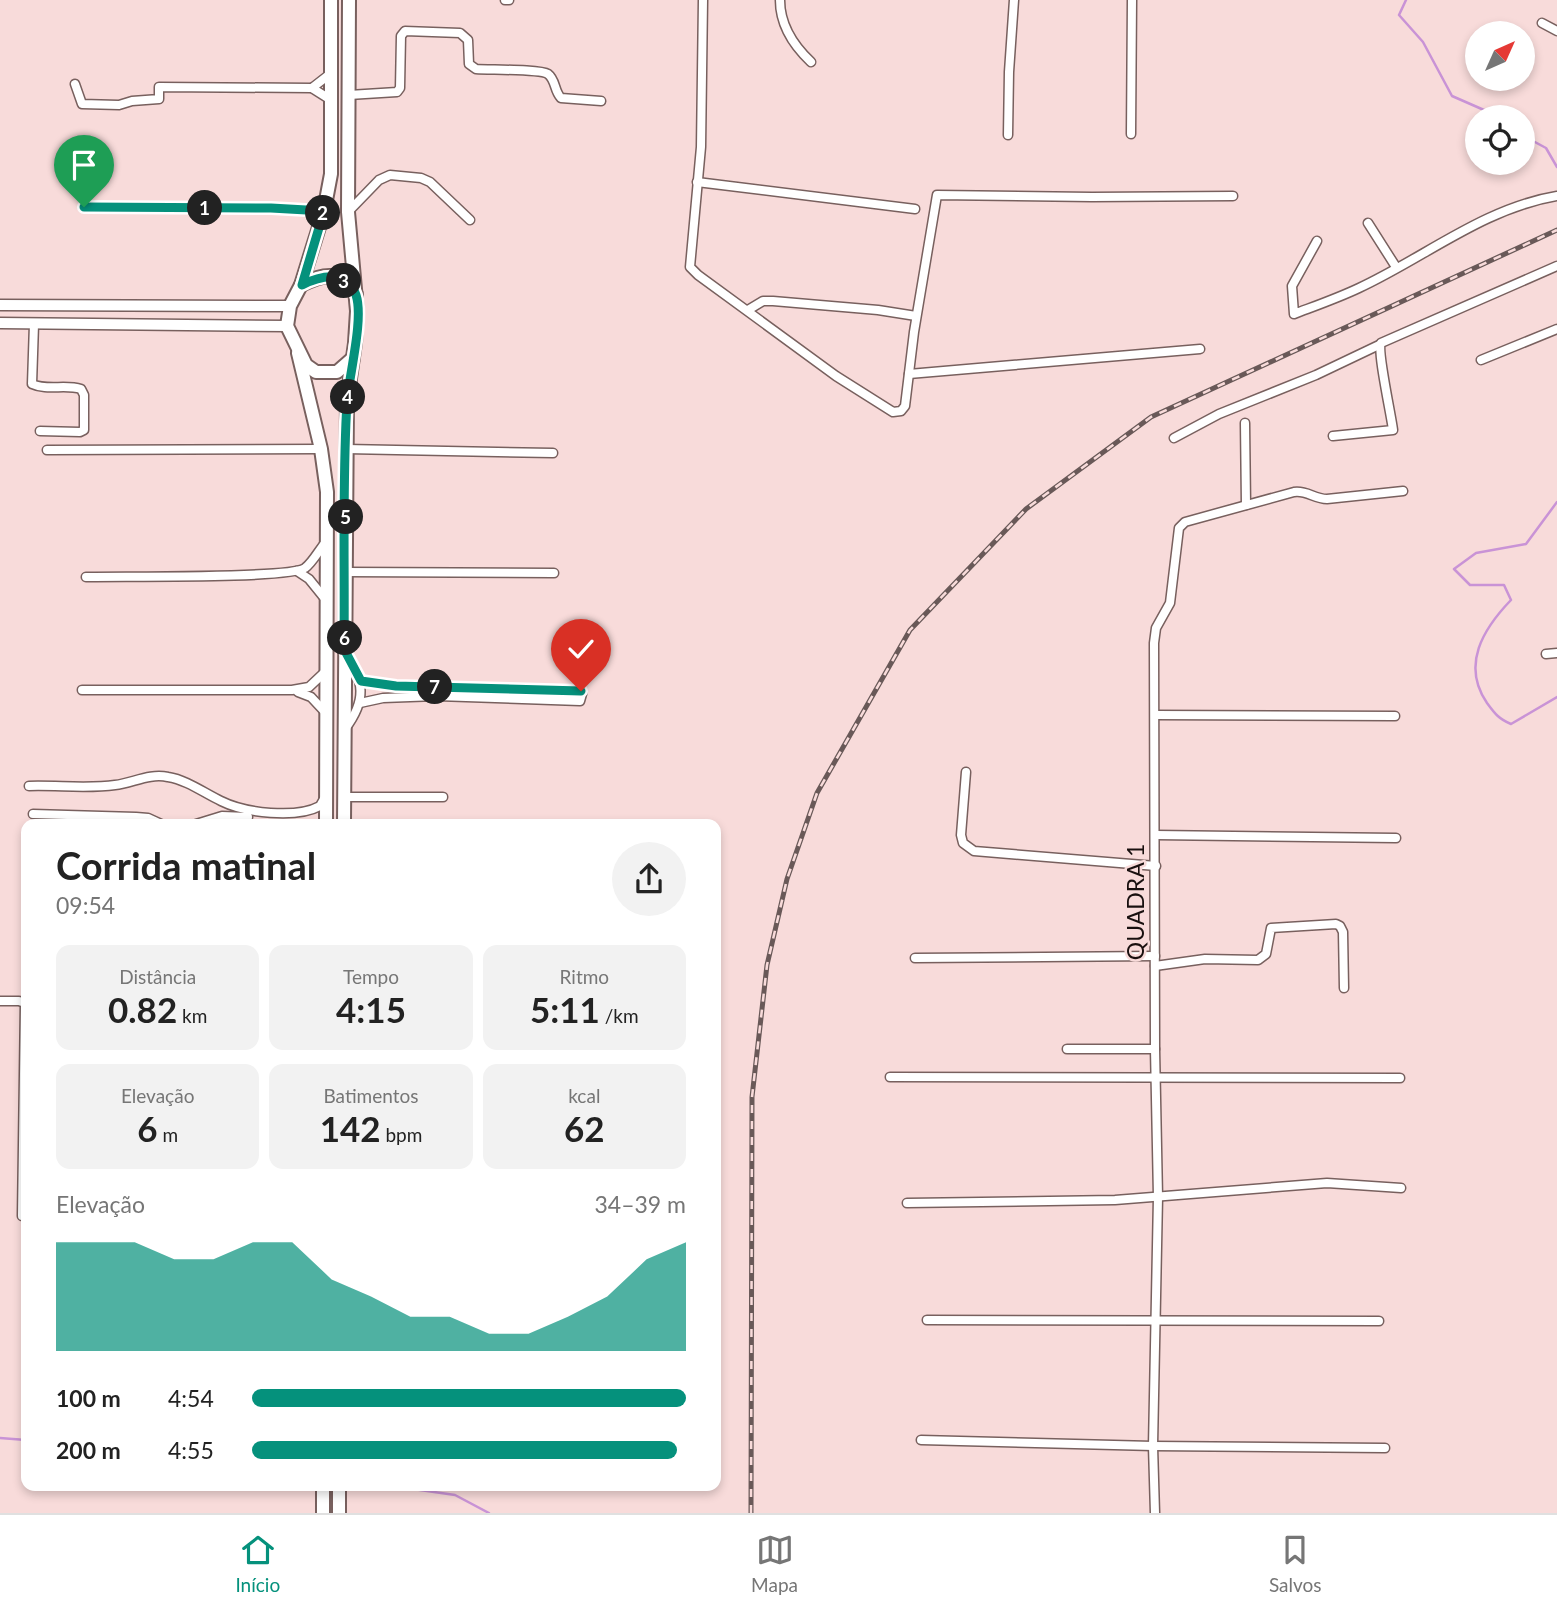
<!DOCTYPE html>
<html lang="pt">
<meta charset="utf-8">
<style>
:root{--surface:#fff;--page:#f2f2f2;--text:#222;--muted:#767676;--line:#e0e0e0;--accent:#05917c}
body{margin:0;font-family:Lato,sans-serif;background:var(--page);color:var(--text);height:100vh;display:flex;flex-direction:column;font-size:26px;white-space:nowrap}
*{box-sizing:border-box;margin:0}
p{font-size:23px;color:var(--muted)}
.icon{flex:none;width:38px;height:38px;fill:none;stroke:currentColor;stroke-width:2;stroke-linecap:round;stroke-linejoin:round}
.map{position:relative;flex:1;overflow:hidden}
.sheet{position:absolute;left:21px;top:819px;width:700px;height:672px;display:flex;flex-direction:column;background:var(--surface);border-radius:14px;box-shadow:0 4px 10px #0003}
.sheet>*{flex:none}
.needle{width:46px;rotate:45deg}
.tools{position:absolute;left:1465px;top:21px;display:grid;gap:14px}
.tools a{display:grid;place-items:center;width:70px;height:70px;border-radius:50%;background:var(--surface);box-shadow:0 4px 10px #0003;font-size:35px}
.pin{position:absolute;display:grid;place-items:center;width:60px;height:60px;color:#fff;margin:-72px -30px;border-radius:50% 50% 50% 0;rotate:-45deg;box-shadow:0 0 7px #0007}
.pin .icon{rotate:45deg}
.km{position:absolute;width:35px;height:35px;margin:-18px;border-radius:50%;background:#222;color:#fff;font-size:19px;line-height:35px;text-align:center}
.round{display:grid;place-items:center;flex:none;width:74px;height:74px;border-radius:37px;background:var(--page)}
.overview{display:flex;align-items:center;justify-content:space-between;height:119px;padding:0 35px}
h1{font-size:38px;font-weight:700;line-height:52px}
.metrics{display:grid;grid-template-columns:repeat(3,1fr);gap:10px;height:119px;padding:7px 35px}
.metrics div{display:grid;align-content:center;border-radius:14px;background:var(--page);text-align:center}
.metrics b{font-size:35px;font-weight:700}
.metrics small{font-size:19px;font-weight:400}
.metrics p{font-size:19px}
.chart{height:196px;padding:14px 35px}
.chart p{display:flex;justify-content:space-between}
.chart svg{width:100%;height:126px;margin-top:7px;fill:var(--accent);opacity:.7}
ul{padding:0 35px;list-style:none;font-size:23px}
li{display:grid;grid-template-columns:112px 84px 1fr;align-items:center;height:52px}
li i{height:18px;border-radius:9px;background:var(--accent)}
.tabs{display:flex;justify-content:space-around;align-items:center;height:98px;border-top:2px solid var(--line);background:var(--surface);font-size:19px;color:var(--muted)}
.tabs a{display:grid;justify-items:center;gap:4px}
.tabs .current{color:var(--accent)}
.map>svg:first-child{display:block}
.lines{fill:none;stroke-linecap:round;stroke-linejoin:round}
.stream{stroke:#c993d6;stroke-width:2.5}
.minor-casing{stroke:#78605e;stroke-width:11}
.tertiary-casing{stroke:#78605e;stroke-width:13}
.primary-casing{stroke:#78605e;stroke-width:16}
.minor{stroke:#fff;stroke-width:8}
.tertiary{stroke:#fff;stroke-width:10}
.primary{stroke:#fff;stroke-width:12}
.rail-casing{stroke:#695958;stroke-width:5}
.rail{stroke:#f8dbda;stroke-width:2.5;stroke-dasharray:8;stroke-linecap:butt}
.route-casing{stroke:#fff;stroke-width:14}
.route{stroke:#05917c;stroke-width:9}
.labels{text-anchor:middle;stroke-width:5;stroke-linejoin:round;paint-order:stroke}
.street-label{font-size:23px;fill:#19100f;stroke:#f8dbda}
</style>
<div class="map">
<svg width="1557" height="1513" viewBox="0 0 1557 1513">
<rect width="100%" height="100%" fill="#f8dbda"/>
<g class="lines">
<g class="stream">
<polyline points="1406,0 1399,15 1423,42 1452,96 1500,117"/>
<polyline points="1522,135 1546,148 1557,167"/>
<path d="M 1557,502 L 1526,544 L 1476,553 L 1454,569 L 1470,585 L 1504,585 L 1511,600 C 1483,629 1461,665 1487,703 C 1495,714 1499,719 1511,724 L 1557,697"/>
<polyline points="0,1438 26,1440"/>
<polyline points="392,1486 455,1495 489,1513"/>
</g>
<g class="minor-casing">
<g id="minor">
<polyline points="505,0 509,0"/>
<polyline points="703,0 701,147 690,267 698,275 836,376 893,412 901,411 905,406 914,332 937,195 1092,197 1233,196"/>
<path d="M 780,0 C 780,25 793,45 811,62"/>
<polyline points="1542,23 1557,31"/>
<polyline points="75,84 82,104 119,105 132,101 159,99 159,87 312,88 331,100"/>
<polyline points="312,88 330,74"/>
<path d="M 349,95 L 397,92 L 400,88 L 401,36 L 405,31 L 460,33 L 468,40 L 469,64 L 476,69 C 489,70 540,69 548,74 C 556,80 554,91 561,98 L 601,101"/>
<polyline points="1131,134 1132,0"/>
<polyline points="1008,135 1009,72 1014,0"/>
<polyline points="697,182 915,209"/>
<polyline points="84,207 271,208 324,211"/>
<polyline points="348,212 379,180 390,175 421,178 430,182 470,220"/>
<polyline points="1368,223 1396,267"/>
<path d="M 1317,241 L 1292,286 L 1294,314 C 1315,306 1338,298 1359,288 C 1424,258 1484,208 1557,196"/>
<polyline points="748,310 763,301 773,301 878,310 916,316"/>
<path d="M 34,324 L 32,384 C 47,391 65,384 81,389 L 84,395 L 84,430 L 80,432 L 40,431"/>
<polyline points="1481,360 1557,329"/>
<polyline points="909,374 1200,349"/>
<polyline points="1245,423 1246,505"/>
<path d="M 1333,436 L 1393,430 C 1391,414 1377,351 1381,343 L 1557,266"/>
<polyline points="1174,438 1219,414 1316,375 1379,345"/>
<polyline points="346,449 553,453"/>
<polyline points="47,450 321,449"/>
<polyline points="297,571 309,579 326,600"/>
<polyline points="345,572 554,573"/>
<path d="M 86,577 C 118,576 289,579 305,568 C 313,562 319,550 325,543"/>
<polyline points="1546,654 1557,653"/>
<polyline points="82,690 292,690 309,687 326,671"/>
<polyline points="298,692 311,697 325,712"/>
<polyline points="360,703 383,698 437,696 580,701 582,694 580,691 396,686 361,681"/>
<polyline points="1156,715 1395,716"/>
<path d="M 345,729 C 367,700 364,682 346,652"/>
<polyline points="966,772 961,835 963,843 974,851 1156,866"/>
<path d="M 29,786 C 57,785 88,789 115,785 C 133,783 149,773 168,777 C 187,780 204,793 221,801 C 245,813 296,819 320,806 L 324,799"/>
<polyline points="345,797 443,797"/>
<polyline points="33,814 136,817 148,818 161,824"/>
<polyline points="196,824 222,816 248,817"/>
<polyline points="1156,835 1396,838"/>
<polyline points="915,958 1155,956"/>
<polyline points="1155,966 1205,959 1258,960 1266,954 1271,928 1336,924 1340,926 1343,932 1344,988"/>
<polyline points="0,1001 19,1001 25,1003 22,1216"/>
<polyline points="1067,1049 1155,1049"/>
<polyline points="890,1077 1400,1078"/>
<polyline points="907,1203 1115,1200 1327,1183 1401,1188"/>
<polyline points="927,1320 1379,1321"/>
<polyline points="921,1440 1153,1446 1385,1448"/>
<path d="M 1155,1513 L 1153,1446 L 1158,1197 L 1155,1049 L 1154,643 L 1156,628 L 1170,603 L 1179,528 L 1185,522 L 1294,492 C 1307,490 1314,499 1327,499 L 1403,491"/>
</g>
</g>
<g class="tertiary-casing">
<g id="tertiary">
<polyline points="0,305 290,306"/>
<polyline points="0,323 287,326"/>
</g>
</g>
<g class="primary-casing">
<g id="primary">
<polyline points="331,0 331,174 324,211 301,285 290,306 287,326 306,365 316,372 337,372 353,358"/>
<path d="M 301,285 C 326,273 339,270 356,294"/>
<polyline points="298,353 321,449 327,492 326,824"/>
<polyline points="344,824 347,400 355,343 357,311 348,212 349,0"/>
<polyline points="323,1513 323,1486"/>
<polyline points="339,1513 339,1486"/>
</g>
</g>
<use href="#minor" class="minor"/>
<use href="#tertiary" class="tertiary"/>
<use href="#primary" class="primary"/>
<g class="rail-casing">
<polyline id="rail" points="751,1513 752,1097 767,965 787,879 817,793 910,630 1026,509 1151,417 1557,230"/>
</g>
<use href="#rail" class="rail"/>
</g>
<g class="lines">
<g class="route-casing">
<path id="route" d="M 84,207 L 271,208 L 324,211 L 302,285 C 320,276 347,269 356,295 C 364,319 349,375 347,402 C 342,484 345,567 344,649 L 361,681 L 396,686 L 581,691"/>
</g>
<use href="#route" class="route"/>
</g>
<g class="labels">
<g class="street-label">
<text transform="translate(1136 902) rotate(-90)" y="8">QUADRA 1</text>
</g>
</g>
</svg>
<div class="tools">
<a><svg class="needle" viewBox="-14 -14 28 28"><path d="M0-13l5 13h-10z" fill="#e53935"/><path d="M0 13l5-13h-10z" fill="#767676"/></svg></a>
<a><svg class="icon" aria-label="locate" viewBox="0 0 24 24"><circle cx="12" cy="12" r="6"/><path d="M12 2v4M12 18v4M2 12h4M18 12h4"/></svg></a>
</div>
<div class="pin" style="left:84px;top:207px;background:#1e9e55"><svg class="icon" aria-label="arrive" viewBox="0 0 24 24"><path d="M6 21V4h12l-3 4 3 4H6"/></svg></div>
<div class="pin" style="left:581px;top:691px;background:#d93025"><svg class="icon" aria-label="check" viewBox="0 0 24 24"><path d="M5 12l5 5 9-10"/></svg></div>
<b class="km" style="left:205px;top:208px">1</b>
<b class="km" style="left:323px;top:213px">2</b>
<b class="km" style="left:344px;top:281px">3</b>
<b class="km" style="left:348px;top:397px">4</b>
<b class="km" style="left:346px;top:517px">5</b>
<b class="km" style="left:345px;top:638px">6</b>
<b class="km" style="left:435px;top:687px">7</b>
<section class="sheet">
<div class="overview"><div><h1>Corrida matinal</h1><p>09:54</p></div><a class="round"><svg class="icon" aria-label="share" viewBox="0 0 24 24"><path d="M12 15V3M7 8l5-5 5 5M5 13v7h14v-7"/></svg></a></div>
<div class="metrics">
<div><p>Distância</p><b>0.82<small> km</small></b></div>
<div><p>Tempo</p><b>4:15</b></div>
<div><p>Ritmo</p><b>5:11<small> /km</small></b></div>
</div>
<div class="metrics">
<div><p>Elevação</p><b>6<small> m</small></b></div>
<div><p>Batimentos</p><b>142<small> bpm</small></b></div>
<div><p>kcal</p><b>62</b></div>
</div>
<div class="chart"><p><span>Elevação</span>34–39 m</p>
<svg viewBox="0 0 160 44" preserveAspectRatio="none"><path d="M0 44V6L10 6L20 6L30 12L40 12L50 6L60 6L70 19L80 25L90 32L100 32L110 38L120 38L130 32L140 25L150 12L160 6V44z"/></svg>
</div>
<ul>
<li><b>100 m</b>4:54<i style="width:100%"></i></li>
<li><b>200 m</b>4:55<i style="width:98%"></i></li>
</ul>
</section>
</div>
<nav class="tabs">
<a class="current"><svg class="icon" aria-label="home" viewBox="0 0 24 24"><path d="M3 11l9-7 9 7M6 9v11h12V9"/></svg>Início</a>
<a><svg class="icon" aria-label="map" viewBox="0 0 24 24"><path d="M3 6l6-2 6 2 6-2v14l-6 2-6-2-6 2zM9 4v14M15 6v14"/></svg>Mapa</a>
<a><svg class="icon" aria-label="saved" viewBox="0 0 24 24"><path d="M7 4h10v16l-5-4-5 4z"/></svg>Salvos</a>
</nav>
